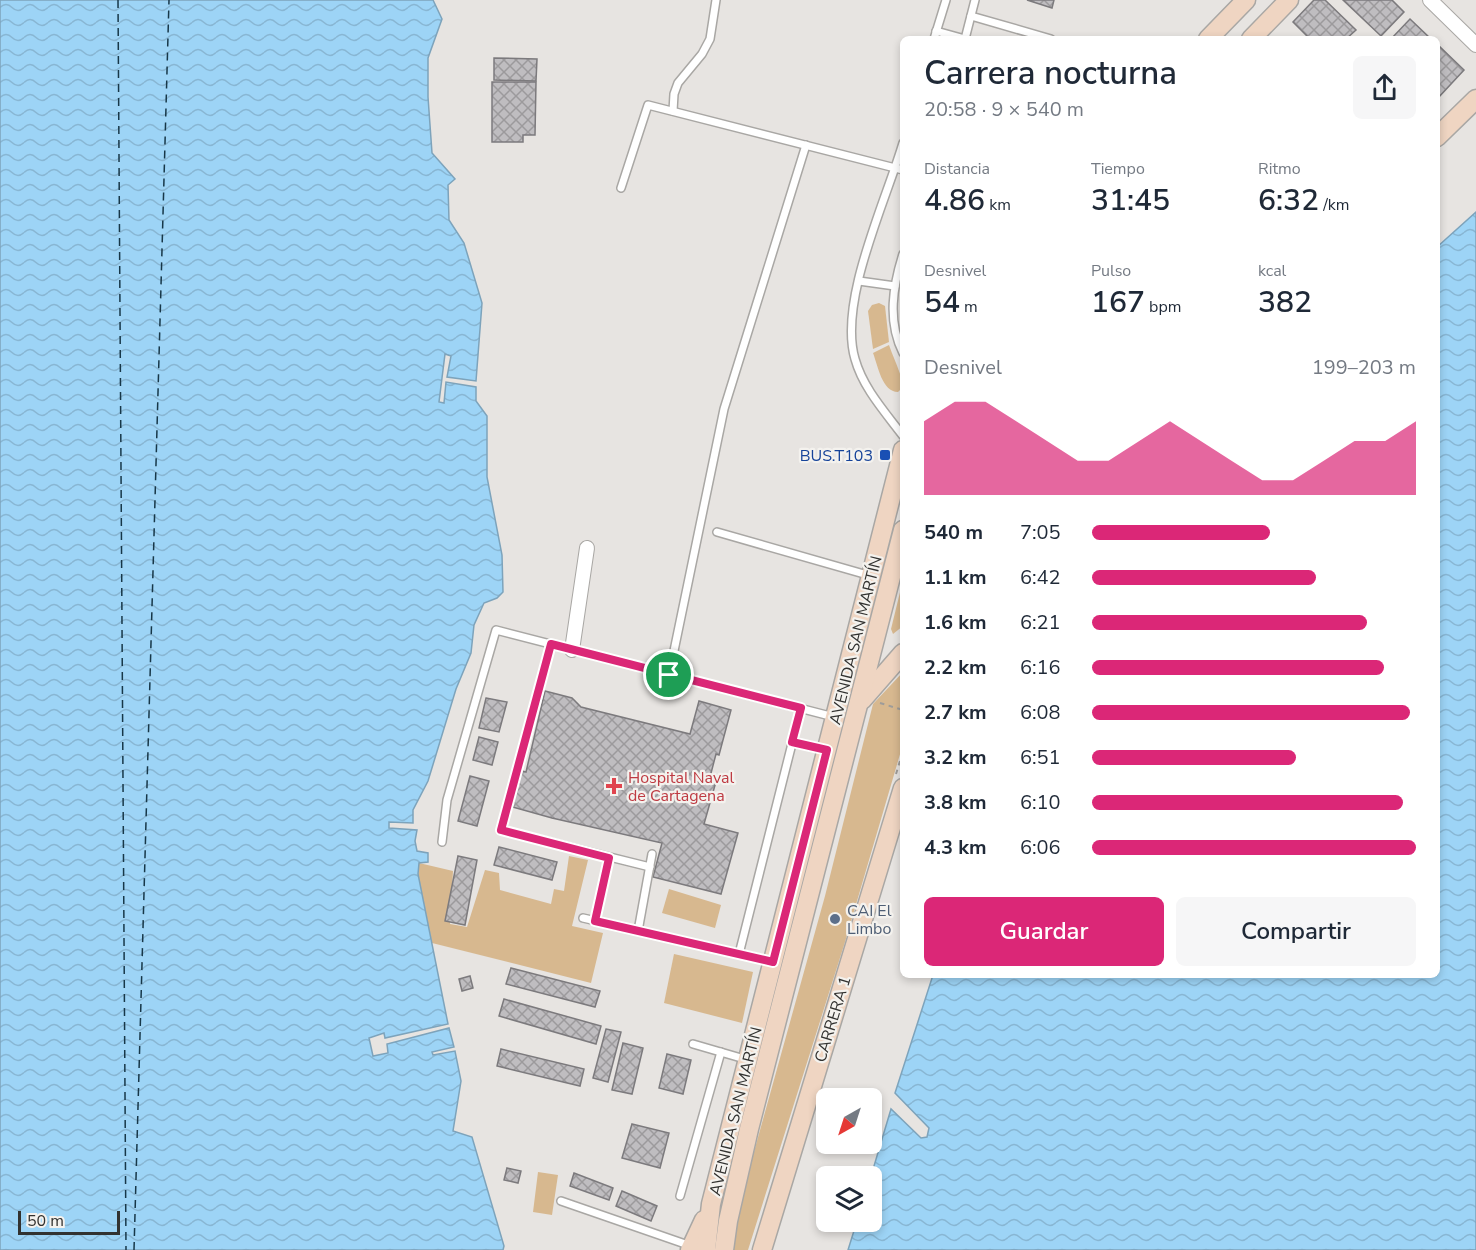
<!DOCTYPE html>
<html lang="es">
<meta charset="utf-8">
<style>
:root{--surface:#fff;--page:#f6f6f7;--text:#1f2937;--muted:#747a83;--accent:#db2777}
body{margin:0;font-family:"Nunito Sans",sans-serif;background:var(--page);color:var(--text);height:100vh;display:flex;flex-direction:column;font-size:22px;white-space:nowrap}
*{box-sizing:border-box;margin:0}
p{font-size:20px;color:var(--muted)}
.icon{flex:none;width:33px;height:33px;fill:none;stroke:currentColor;stroke-width:2;stroke-linecap:round;stroke-linejoin:round}
.map{position:relative;flex:1;overflow:hidden}
.side{position:absolute;left:900px;top:36px;width:540px;height:942px;display:flex;flex-direction:column;background:var(--surface);border-radius:9px;box-shadow:0 3px 9px #0003}
.side>*{flex:none}
.needle{width:39px;rotate:219deg}
.fabs{position:absolute;left:816px;top:1088px;display:grid;gap:12px}
.fabs a{display:grid;place-items:center;width:66px;height:66px;border-radius:9px;background:var(--surface);box-shadow:0 3px 9px #0003;font-size:30px}
.scale{position:absolute;left:18px;bottom:15px;width:102px;box-sizing:border-box;padding-left:6px;border:3px solid #323230;border-top:0;font-size:16px;line-height:21px;white-space:nowrap;color:#323230;-webkit-text-stroke:4px #f4f2ee;paint-order:stroke}
.pin{position:absolute;display:grid;place-items:center;width:51px;height:51px;color:#fff;margin:-26px;border:3px solid #fff;border-radius:50%;box-shadow:0 2px 6px #0007}
.round{display:grid;place-items:center;flex:none;width:63px;height:63px;border-radius:9px;background:var(--page)}
.headline{display:flex;align-items:center;justify-content:space-between;height:102px;padding:0 24px}
h1{font-size:33px;font-weight:600;line-height:45px}
.stats{display:grid;grid-template-columns:repeat(3,1fr);gap:9px;height:102px;padding:6px 24px}
.stats div{display:grid;align-content:center}
.stats b{font-size:30px;font-weight:600}
.stats small{font-size:16px;font-weight:400}
.stats p{font-size:16px}
.chart{height:168px;padding:12px 24px}
.chart p{display:flex;justify-content:space-between}
.chart svg{width:100%;height:108px;margin-top:6px;fill:var(--accent);opacity:.7}
.button{display:flex;gap:12px;margin-top:auto;padding:12px 24px}
.button a{flex:1;height:69px;border-radius:9px;background:var(--accent);color:#fff;font-size:24px;font-weight:600;line-height:69px;text-align:center}
.button a+a{background:var(--page);color:var(--text)}
ul{padding:0 24px;list-style:none;font-size:20px}
li{display:grid;grid-template-columns:96px 72px 1fr;align-items:center;height:45px}
li i{height:15px;border-radius:8px;background:var(--accent)}
.map>svg:first-child{display:block}
.green{fill:#d7b88f}
.water{fill:url(#water-waves);stroke:#7da3bb;stroke-width:1.5}
.lines{fill:none;stroke-linecap:round;stroke-linejoin:round}
.ferry{stroke:#173748;stroke-width:1.5;stroke-dasharray:8 6;stroke-linecap:butt}
.building{fill:url(#building-cross-hatch);stroke:#7c7a7d;stroke-width:1.5}
.lane-casing{stroke:#a9a7a4;stroke-width:10}
.street-casing{stroke:#a9a7a4;stroke-width:16}
.secondary-casing{stroke:#a9a7a4;stroke-width:21}
.path{stroke:#9e9c99;stroke-width:2;stroke-dasharray:4.5 4.5;stroke-linecap:butt}
.lane{stroke:#fff;stroke-width:7}
.street{stroke:#fff;stroke-width:14}
.secondary{stroke:#efd5c2;stroke-width:18}
.route-casing{stroke:#fff;stroke-width:12}
.route{stroke:#db2777;stroke-width:8}
.transit-dot{fill:#1a4fb4;stroke:#f4f2ee;stroke-width:2}
.health-dot{fill:#e0444e;stroke:#f4f2ee;stroke-width:2}
.service-dot{fill:#5c6f8a;stroke:#f4f2ee;stroke-width:2}
.labels{text-anchor:middle;stroke-width:4.5;stroke-linejoin:round;paint-order:stroke}
.transit-label{font-size:16px;fill:#164399;stroke:#f4f2ee;text-anchor:end}
.street-label{font-size:16px;fill:#323230;stroke:#f4f2ee}
.health-label{font-size:16px;fill:#be3a42;stroke:#f4f2ee;text-anchor:start}
.service-label{font-size:16px;fill:#4e5e75;stroke:#f4f2ee;text-anchor:start}
</style>
<div class="map">
<svg width="1476" height="1250" viewBox="0 0 1476 1250">
<defs>
<pattern id="water-waves" width="16" height="10" patternUnits="userSpaceOnUse" patternTransform="scale(1.5)"><rect width="16" height="10" fill="#9dd4f6"/><path d="M0 5q4-4 8 0t8 0" fill="none" stroke="#88b6d3"/></pattern>
<pattern id="building-cross-hatch" width="8" height="8" patternUnits="userSpaceOnUse" patternTransform="scale(1.5)"><rect width="8" height="8" fill="#bfbdc0"/><path d="M0 0l8 8M0 8l8-8" fill="none" stroke="#9c9a9c"/></pattern>
</defs>
<rect width="100%" height="100%" fill="#e7e4e1"/>
<g class="green">
<polygon points="879,303 885,306 889,342 873,349 868,311 872,305"/>
<path d="M 889,345 C 893,357 903,377 903,387 L 898,392 C 882,392 878,366 873,353 Z"/>
<polygon points="903,580 903,626 893,634 891,629"/>
<polygon points="903,672 903,744 845,942 748,1250 733,1250 734,1224 825,896 873,704"/>
<polygon points="569,856 588,860 572,926 603,933 591,983 432,943 418,874 419,863 453,871 450,924 467,927 485,870 499,873 500,890 551,904 554,889 564,891"/>
<polygon points="669,889 721,905 715,928 662,913"/>
<polygon points="674,954 753,972 742,1023 664,1003"/>
<polygon points="538,1172 558,1175 552,1215 533,1212"/>
</g>
<g class="water">
<polygon points="0,0 433,0 442,19 428,58 428,97 432,153 455,179 448,185 449,220 464,243 482,303 476,381 447,377 451,356 445,354 439,402 444,403 446,382 476,387 476,401 487,416 487,477 502,555 503,592 497,598 484,603 474,625 471,653 456,689 428,781 413,810 413,823 389,822 389,828 417,830 415,841 417,851 428,853 428,862 419,863 418,874 448,1024 385,1038 384,1033 369,1038 373,1056 388,1053 387,1044 449,1028 454,1047 432,1052 433,1055 455,1051 461,1081 453,1131 472,1137 504,1246 503,1250 0,1250"/>
<polygon points="1476,212 1476,1250 848,1250 857,1221 872,1221 871,1176 891,1109 921,1138 927,1137 929,1128 895,1093 933,975 1437,975 1437,247"/>
</g>
<g class="lines">
<g class="ferry">
<polyline points="118,0 126,1250"/>
<polyline points="134,1250 169,0"/>
</g>
</g>
<g class="building">
<polygon points="1027,0 1054,0 1052,8"/>
<polygon points="1314,0 1325,0 1356,30 1346,39 1310,39 1293,22"/>
<polygon points="1343,0 1392,0 1404,12 1381,36"/>
<polygon points="1410,19 1431,39 1391,39"/>
<polygon points="1437,44 1464,70 1437,99"/>
<polygon points="494,58 537,59 536,81 494,80"/>
<polygon points="492,82 536,82 535,135 523,135 523,142 492,142"/>
<polygon points="545,691 572,698 581,707 690,734 699,701 731,710 719,755 716,754 710,777 717,778 704,824 738,833 721,894 653,877 662,843 552,818 509,806 518,770 526,772"/>
<polygon points="486,698 507,702 499,732 479,728"/>
<polygon points="479,737 498,742 492,765 473,760"/>
<polygon points="470,776 489,781 477,826 458,821"/>
<polygon points="499,847 557,862 552,880 494,865"/>
<polygon points="458,856 477,860 465,925 445,921"/>
<polygon points="511,968 600,991 595,1007 506,984"/>
<polygon points="470,976 473,988 462,991 459,979"/>
<polygon points="504,999 601,1026 596,1044 499,1016"/>
<polygon points="606,1029 621,1032 608,1082 593,1078"/>
<polygon points="623,1043 643,1048 632,1094 612,1090"/>
<polygon points="501,1049 584,1069 580,1086 497,1066"/>
<polygon points="667,1054 691,1060 683,1094 659,1088"/>
<polygon points="632,1124 669,1133 660,1168 622,1158"/>
<polygon points="507,1168 521,1171 518,1183 504,1180"/>
<polygon points="574,1173 613,1188 609,1200 570,1186"/>
<polygon points="622,1191 657,1206 651,1221 616,1206"/>
</g>
<g class="lines">
<g class="lane-casing">
<g id="lane">
<polyline points="971,16 1051,39"/>
<polyline points="936,31 965,39"/>
<polyline points="934,39 946,0"/>
<polyline points="965,39 975,0"/>
<polyline points="673,111 674,94 678,83 702,54 710,39 716,0"/>
<path d="M 903,143 C 886,201 838,301 855,359 C 863,388 885,412 903,436"/>
<polyline points="621,188 648,105 903,170"/>
<path d="M 903,254 C 893,286 887,321 903,353"/>
<polyline points="859,281 895,286"/>
<polyline points="717,532 871,576"/>
<polyline points="551,644 501,830 650,867"/>
<polyline points="669,675 724,409 806,145"/>
<polyline points="792,742 824,749"/>
<polyline points="442,842 447,800 496,630 834,717"/>
<polyline points="583,918 771,961"/>
<polyline points="595,921 609,858"/>
<polyline points="638,931 652,854"/>
<polyline points="739,954 801,708"/>
<polyline points="693,1044 748,1060"/>
<polyline points="680,1196 721,1052"/>
<polyline points="561,1201 691,1246"/>
</g>
</g>
<g class="street-casing">
<g id="street">
<polyline points="1430,0 1476,45"/>
<polyline points="572,650 587,548"/>
</g>
</g>
<g class="secondary-casing">
<g id="secondary">
<polyline points="1208,39 1246,0"/>
<polyline points="1251,39 1289,0"/>
<polyline points="1437,137 1476,99"/>
<polyline points="862,700 903,653"/>
<polyline points="690,1250 704,1220"/>
<polyline points="706,1250 711,1204 903,450"/>
<polyline points="724,1250 728,1221 749,1129 903,530"/>
<polyline points="762,1250 903,788"/>
</g>
</g>
<g class="path">
<polyline points="880,703 903,710"/>
<polyline points="896,774 903,751"/>
</g>
<use href="#lane" class="lane"/>
<use href="#street" class="street"/>
<use href="#secondary" class="secondary"/>
</g>
<g class="lines">
<g class="route-casing">
<polygon id="route" points="551,644 801,708 792,742 827,750 773,962 595,921 609,858 501,830"/>
</g>
<use href="#route" class="route"/>
</g>
<rect class="transit-dot" x="879" y="449" width="12" height="12" rx="3"/>
<path class="health-dot" d="M611 777h6v6h6v6h-6v6h-6v-6h-6v-6h6z"/>
<circle class="service-dot" cx="835" cy="919" r="6"/>
<g class="labels">
<g class="transit-label">
<text x="873" y="461">BUS.T103</text>
</g>
<g class="street-label">
<text transform="translate(855 640) rotate(-76)" y="6">AVENIDA SAN MARTÍN</text>
<text transform="translate(832 1019) rotate(-73)" y="6">CARRERA 1</text>
<text transform="translate(735 1111) rotate(-76)" y="6">AVENIDA SAN MARTÍN</text>
</g>
<g class="health-label">
<text x="628" y="783">Hospital Naval<tspan x="628" dy="18">de Cartagena</tspan></text>
</g>
<g class="service-label">
<text x="847" y="916">CAI El<tspan x="847" dy="18">Limbo</tspan></text>
</g>
</g>
</svg>
<div class="fabs">
<a><svg class="needle" viewBox="-14 -14 28 28"><path d="M0-13l5 13h-10z" fill="#e53935"/><path d="M0 13l5-13h-10z" fill="#747a83"/></svg></a>
<a><svg class="icon" aria-label="layers" viewBox="0 0 24 24"><path d="M12 4l9 5-9 5-9-5zM3 14l9 5 9-5"/></svg></a>
</div>
<div class="scale">50 m</div>
<div class="pin" style="left:669px;top:675px;background:#1e9e55"><svg class="icon" aria-label="arrive" viewBox="0 0 24 24"><path d="M6 21V4h12l-3 4 3 4H6"/></svg></div>
<section class="side">
<div class="headline"><div><h1>Carrera nocturna</h1><p>20:58 · 9 × 540 m</p></div><a class="round"><svg class="icon" aria-label="share" viewBox="0 0 24 24"><path d="M12 15V3M7 8l5-5 5 5M5 13v7h14v-7"/></svg></a></div>
<div class="stats">
<div><p>Distancia</p><b>4.86<small> km</small></b></div>
<div><p>Tiempo</p><b>31:45</b></div>
<div><p>Ritmo</p><b>6:32<small> /km</small></b></div>
</div>
<div class="stats">
<div><p>Desnivel</p><b>54<small> m</small></b></div>
<div><p>Pulso</p><b>167<small> bpm</small></b></div>
<div><p>kcal</p><b>382</b></div>
</div>
<div class="chart"><p><span>Desnivel</span>199–203 m</p>
<svg viewBox="0 0 160 44" preserveAspectRatio="none"><path d="M0 44V14L10 6L20 6L30 14L40 22L50 30L60 30L70 22L80 14L90 22L100 30L110 38L120 38L130 30L140 22L150 22L160 14V44z"/></svg>
</div>
<ul>
<li><b>540 m</b>7:05<i style="width:55%"></i></li>
<li><b>1.1 km</b>6:42<i style="width:69%"></i></li>
<li><b>1.6 km</b>6:21<i style="width:85%"></i></li>
<li><b>2.2 km</b>6:16<i style="width:90%"></i></li>
<li><b>2.7 km</b>6:08<i style="width:98%"></i></li>
<li><b>3.2 km</b>6:51<i style="width:63%"></i></li>
<li><b>3.8 km</b>6:10<i style="width:96%"></i></li>
<li><b>4.3 km</b>6:06<i style="width:100%"></i></li>
</ul>
<div class="button"><a>Guardar</a><a>Compartir</a></div>
</section>
</div>
